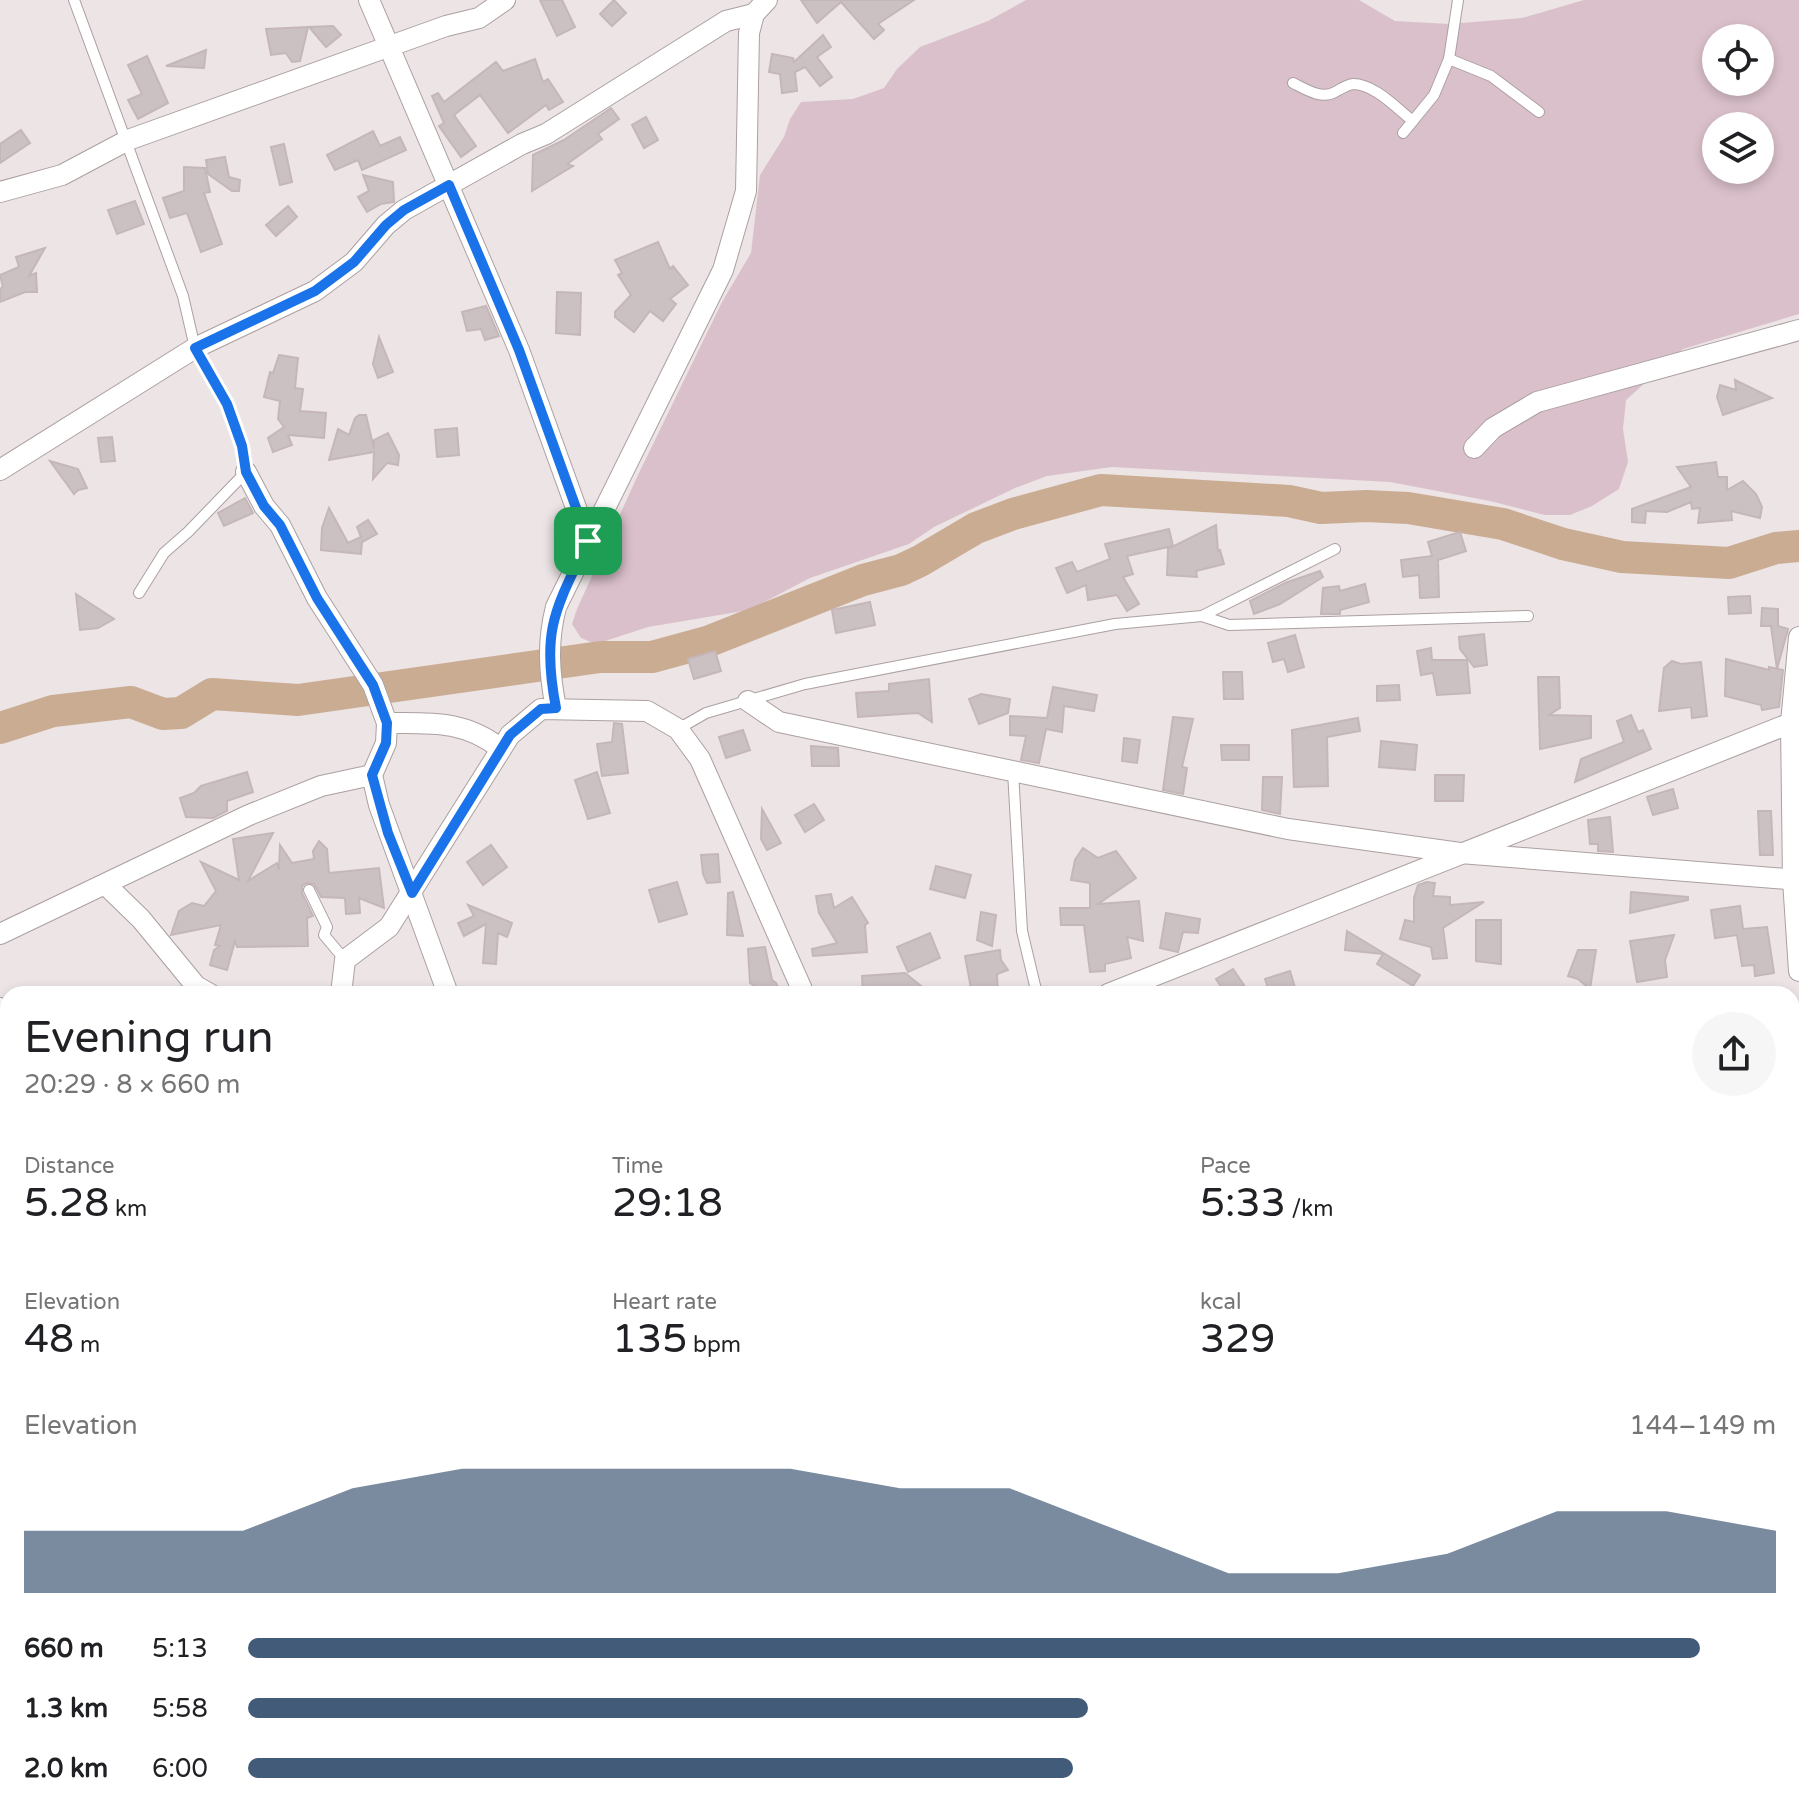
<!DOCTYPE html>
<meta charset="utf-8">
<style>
:root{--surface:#fff;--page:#f6f6f6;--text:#202124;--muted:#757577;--accent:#425b79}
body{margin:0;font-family:"Varela Round",sans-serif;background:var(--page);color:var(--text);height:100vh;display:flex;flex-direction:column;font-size:30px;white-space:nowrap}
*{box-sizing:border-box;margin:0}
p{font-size:26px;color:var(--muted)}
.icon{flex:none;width:44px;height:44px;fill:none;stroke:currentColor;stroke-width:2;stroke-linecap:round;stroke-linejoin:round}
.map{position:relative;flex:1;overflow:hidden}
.panel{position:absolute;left:0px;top:986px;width:1800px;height:828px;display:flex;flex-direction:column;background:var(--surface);border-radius:24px 24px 0 0;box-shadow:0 4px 12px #0003}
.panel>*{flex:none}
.tools{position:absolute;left:1702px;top:24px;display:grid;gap:16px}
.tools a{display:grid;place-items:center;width:72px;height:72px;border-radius:50%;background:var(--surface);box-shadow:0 4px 12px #0003;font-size:40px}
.pin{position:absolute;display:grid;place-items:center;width:68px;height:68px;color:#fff;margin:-34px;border-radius:16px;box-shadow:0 4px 12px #0006}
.round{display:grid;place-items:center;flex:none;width:84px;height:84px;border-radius:42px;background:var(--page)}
.head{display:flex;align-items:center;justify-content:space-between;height:136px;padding:0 24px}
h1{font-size:44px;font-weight:600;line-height:60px}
.metrics{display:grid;grid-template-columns:repeat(3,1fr);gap:12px;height:136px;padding:8px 24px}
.metrics div{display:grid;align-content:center}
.metrics b{font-size:40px;font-weight:600}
.metrics small{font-size:22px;font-weight:400}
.metrics p{font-size:22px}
.chart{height:224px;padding:16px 24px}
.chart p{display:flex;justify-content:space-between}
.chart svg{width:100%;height:144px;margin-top:8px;fill:var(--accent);opacity:.7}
ul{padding:0 24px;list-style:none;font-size:26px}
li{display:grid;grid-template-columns:128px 96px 1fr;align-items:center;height:60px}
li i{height:20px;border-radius:10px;background:var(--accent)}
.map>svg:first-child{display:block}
.green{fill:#dac0cb;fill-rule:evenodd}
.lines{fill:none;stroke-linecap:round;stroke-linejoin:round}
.river{stroke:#caac93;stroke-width:32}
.building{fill:#ccc1c2;stroke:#c5b7b9;stroke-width:2}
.lane-casing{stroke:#aca0a0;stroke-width:12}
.street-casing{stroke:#aca0a0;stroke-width:22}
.lane{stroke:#fff;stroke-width:10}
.street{stroke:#fff;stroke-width:20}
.route-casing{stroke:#fff;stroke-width:16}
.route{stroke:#1a73e8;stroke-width:10}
</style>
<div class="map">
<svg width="1799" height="1814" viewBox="0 0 1799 1814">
<rect width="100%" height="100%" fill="#ece4e5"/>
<path class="green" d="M 1026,0 L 1359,0 L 1395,21 L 1449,24 L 1522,18 L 1584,0 L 1799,0 L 1799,314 L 1683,349 L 1626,400 L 1623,429 L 1628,462 L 1619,489 L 1592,506 L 1570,515 L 1545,515 L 1490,501 L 1390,482 L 1112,467 L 1047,476 L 1015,488 L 934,527 L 909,544 L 810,578 L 749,610 L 648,627 L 596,644 L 581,638 L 572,624 L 577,609 L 637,477 L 722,302 L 751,253 L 760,175 L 784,137 L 790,119 L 801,102 L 853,99 L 884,88 L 897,69 L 920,47 L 988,21 ZM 1716,38 L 1760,38 L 1760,82 L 1716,82 ZM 1716,126 L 1760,126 L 1760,170 L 1716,170 Z"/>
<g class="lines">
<polyline class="river" points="0,728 53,711 131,702 163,714 181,713 212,694 298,700 600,657 652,657 707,642 863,580 901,570 920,561 976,528 1013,514 1101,490 1289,501 1321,508 1366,506 1408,508 1503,524 1563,544 1622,557 1729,563 1776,548 1799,546"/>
</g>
<g class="building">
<polygon points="540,0 562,0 575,27 557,36"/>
<polygon points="614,0 626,13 612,26 600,14"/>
<polygon points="801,0 914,0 878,24 884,30 874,39 841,2 817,23"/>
<polygon points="333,26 341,35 326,47 309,27"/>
<polygon points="308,27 300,61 292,62 286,53 271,55 266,29"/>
<polygon points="823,35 831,47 817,57 832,77 820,86 805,67 795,72 797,91 782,93 780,74 769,72 772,54 793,58 794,62"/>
<polygon points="206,50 204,68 166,66"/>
<polygon points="147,56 168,103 138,119 128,100 142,94 128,65"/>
<polygon points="535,59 543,82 548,79 563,102 549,110 546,105 508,133 480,95 454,115 476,146 461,157 439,126 444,123 432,96 438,93 444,102 496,62 503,71"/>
<polygon points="611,108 619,119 598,134 602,139 567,164 573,166 532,191 533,155 564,140"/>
<polygon points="646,117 658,140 644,148 632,125"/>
<polygon points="21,130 30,143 0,163 0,144"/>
<polygon points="373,131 380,146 400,137 406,150 362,170 358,160 335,170 327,155"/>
<polygon points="284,144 292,182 280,185 271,147"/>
<polygon points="225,157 229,177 240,180 239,191 232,191 208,174 206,160"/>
<polygon points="184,167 205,168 210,192 204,193 222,244 201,252 187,213 170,218 163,198 184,191"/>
<polygon points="363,175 393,182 394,202 381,204 367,212 358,197 369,191"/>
<polygon points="135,201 144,224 117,234 108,210"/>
<polygon points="288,206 297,217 276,236 266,225"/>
<polygon points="658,242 670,269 673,266 688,285 670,299 676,304 663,321 650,311 634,332 615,317 615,312 631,295 618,275 622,273 615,260"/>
<polygon points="45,248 29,276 36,273 37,292 25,292 0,302 0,289 3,287 0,275 19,267 16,257"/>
<polygon points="557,292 581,293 580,335 556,333"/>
<polygon points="486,306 499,336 485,340 481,329 467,331 462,312"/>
<polygon points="379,337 393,372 378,378 373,364"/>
<polygon points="279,355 298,358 295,388 303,389 300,411 326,413 324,438 288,435 292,445 273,452 268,438 284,427 278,419 280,401 264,397 270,372 273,373"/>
<polygon points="1735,380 1772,398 1723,415 1717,397 1720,385 1736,390"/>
<polygon points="359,415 366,415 374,449 374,440 388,433 399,455 398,465 387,463 373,479 374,452 329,460 338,429 349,435 355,418"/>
<polygon points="457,428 459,455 437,457 435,430"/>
<polygon points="112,437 115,461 101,462 98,438"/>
<polygon points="50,461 78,469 87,488 78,490 74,494"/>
<polygon points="1716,462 1718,477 1727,477 1727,490 1743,481 1756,494 1762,507 1760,518 1731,511 1732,520 1698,523 1700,508 1692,509 1691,502 1667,512 1646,511 1645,523 1632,522 1632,509 1691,487 1677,467"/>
<polygon points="245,498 253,513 224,526 218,513"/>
<polygon points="329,508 348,543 361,537 357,527 368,520 377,534 362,542 361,554 321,550 322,528"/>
<polygon points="1216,525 1218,551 1220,550 1224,564 1196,571 1197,577 1167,575 1168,549"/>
<polygon points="1169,529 1173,546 1127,556 1133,574 1123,577 1139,604 1127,611 1117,595 1088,600 1086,585 1067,593 1056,568 1072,562 1077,572 1110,559 1105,544"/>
<polygon points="1460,532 1466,551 1438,560 1439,597 1420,598 1419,575 1403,577 1401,560 1432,556 1428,542"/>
<polygon points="1320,571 1323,577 1280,604 1254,614 1250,601 1285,583"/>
<polygon points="1365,584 1369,602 1340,610 1340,614 1321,614 1323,588 1339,586 1340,591"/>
<polygon points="76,594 114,619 98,628 80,630"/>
<polygon points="1750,596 1751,613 1729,614 1728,597"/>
<polygon points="870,602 875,625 836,633 832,610"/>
<polygon points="1762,608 1778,609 1778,626 1788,629 1777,669 1771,626 1761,626"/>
<polygon points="1484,634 1487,665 1474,667 1460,649 1459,637"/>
<polygon points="1295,635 1304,667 1288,672 1284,659 1273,662 1268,643"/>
<polygon points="1431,648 1432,660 1467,660 1470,693 1437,695 1433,673 1421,675 1417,651"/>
<polygon points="715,651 721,671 694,679 688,659"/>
<polygon points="1726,659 1769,670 1769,667 1783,670 1779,707 1762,710 1761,705 1725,696"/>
<polygon points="1672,661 1681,664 1701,662 1707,716 1692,718 1691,707 1659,711 1664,668"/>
<polygon points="1223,672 1242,672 1243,699 1224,699"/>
<polygon points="1538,677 1559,677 1560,708 1549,715 1591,716 1591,738 1540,749"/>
<polygon points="929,679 932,722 918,713 858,717 856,693 889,691 889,684"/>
<polygon points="1399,685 1400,700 1377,701 1377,686"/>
<polygon points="1053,687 1097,695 1094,711 1064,706 1062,732 1046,729 1039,763 1021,760 1026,736 1010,735 1010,716 1047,718"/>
<polygon points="981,694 1010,699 1008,713 979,724 969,699"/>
<polygon points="1631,715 1638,732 1643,730 1651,749 1575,782 1581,759 1624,742 1617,721"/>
<polygon points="1173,717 1193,719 1182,767 1187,768 1183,794 1163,790"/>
<polygon points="1358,718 1360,731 1327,737 1328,786 1294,787 1292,730"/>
<polygon points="614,723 622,724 628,773 602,776 597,744 612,742"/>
<polygon points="743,730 750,750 726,758 719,737"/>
<polygon points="1124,738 1140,740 1137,763 1122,761"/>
<polygon points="1381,741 1417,745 1415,770 1379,767"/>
<polygon points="1221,745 1249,745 1249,760 1222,760"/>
<polygon points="811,746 838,748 839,766 812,766"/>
<polygon points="247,772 253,792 227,801 227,811 213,818 186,817 180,798 194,793 201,786"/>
<polygon points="597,772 610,813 588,819 575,780"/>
<polygon points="1435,775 1464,775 1463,801 1435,801"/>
<polygon points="1263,777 1282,777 1280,814 1262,810"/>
<polygon points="1673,789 1678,808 1653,815 1647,797"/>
<polygon points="814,804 824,820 805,832 795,815"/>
<polygon points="762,809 781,843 767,850 761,839"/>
<polygon points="1758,811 1771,811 1773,855 1760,855"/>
<polygon points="1610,817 1613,852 1598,851 1598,844 1590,844 1588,820"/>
<polygon points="273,833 248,881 277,863 279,870 280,845 292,863 314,859 313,851 319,841 327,849 329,873 379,868 384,908 359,898 360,913 346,914 345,898 321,897 314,884 306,883 302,886 302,893 313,916 307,918 308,946 237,947 235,941 227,970 210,965 214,950 220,946 215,945 221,925 171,935 179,911 192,903 204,906 216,891 201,862 239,880 233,839"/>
<polygon points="491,845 507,867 483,885 467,862"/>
<polygon points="1083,848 1098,858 1116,851 1136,878 1098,904 1139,901 1143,941 1127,937 1131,958 1105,964 1105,971 1090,972 1084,925 1061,925 1060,908 1090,908 1090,883 1071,880 1075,860"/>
<polygon points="718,854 720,882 707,883 703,874 701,855"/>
<polygon points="936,866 971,875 965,898 930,889"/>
<polygon points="677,882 687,914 659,922 649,890"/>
<polygon points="1427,882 1435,883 1433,896 1450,897 1450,905 1484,902 1443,928 1447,958 1433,959 1431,947 1400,939 1405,920 1414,922 1414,898 1418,885"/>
<polygon points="733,892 743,936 727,935 728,893"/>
<polygon points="1631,892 1688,897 1688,900 1630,913"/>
<polygon points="831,894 834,908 852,897 868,923 865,925 867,952 813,956 812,949 837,943 819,913 816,896"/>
<polygon points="468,905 512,923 507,937 498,933 496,964 483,963 486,924 464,936 458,923 474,916"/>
<polygon points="1740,906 1743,929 1767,927 1774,973 1755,976 1754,965 1742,966 1737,935 1715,938 1711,910"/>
<polygon points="981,912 996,915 992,946 977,940"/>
<polygon points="1166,913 1200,919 1198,933 1183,932 1178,952 1160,948"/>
<polygon points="1476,920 1501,920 1501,964 1476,961"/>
<polygon points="1347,931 1420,975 1413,986 1377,964 1383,954 1345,950"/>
<polygon points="930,933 940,958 908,972 897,947"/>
<polygon points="1674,935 1665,960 1667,977 1637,982 1630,941"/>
<polygon points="765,947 772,980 776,983 781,994 766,994 750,983 748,949"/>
<polygon points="1000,950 1001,960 1008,970 997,974 998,994 972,994 965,956"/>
<polygon points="1578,950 1596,950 1590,989 1578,979 1568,976"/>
<polygon points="1233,969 1244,985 1226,994 1216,979"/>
<polygon points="1290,971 1297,994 1270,994 1265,979"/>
<polygon points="905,973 931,994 863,994 862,976"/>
</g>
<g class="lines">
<g class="lane-casing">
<g id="lane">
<polyline points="74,0 183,296 195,348 227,404 242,446 246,472 188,532 164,553 139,593"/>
<polyline points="1449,59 1458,0"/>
<path d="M 1293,83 C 1305,89 1322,100 1335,92 C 1341,89 1346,85 1353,84 C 1375,84 1397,109 1413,121"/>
<polyline points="1403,133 1434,95 1449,59 1491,76 1539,112"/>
<polyline points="1202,616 1229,625 1528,616"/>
<polyline points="678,729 706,713 805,684 1115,624 1202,616 1335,549"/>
<polyline points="1013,771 1022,931 1037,994"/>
<polyline points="309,890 327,927 324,935 345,960"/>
<polyline points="0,1463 8,1444"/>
<polyline points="0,1629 8,1617"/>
<polyline points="534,1806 538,1814"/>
<polyline points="1662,1806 1663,1814"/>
</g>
</g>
<g class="street-casing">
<g id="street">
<polyline points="369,0 519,350 588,541"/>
<polyline points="0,192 62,175 128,140 446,26 479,18 505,0"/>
<polyline points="1474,448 1493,428 1537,402 1799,330"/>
<polyline points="0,470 195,348 315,291 354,262 386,225 404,210 522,144 546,134 726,21 754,14"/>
<polyline points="246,472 264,506 280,525 317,598 373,685 387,723 386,743 372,775 379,805 448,994"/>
<polyline points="1799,637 1791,723 1793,880 1799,971"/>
<polyline points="748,701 779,722 1288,829 1460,853 1799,880"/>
<path d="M 556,708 C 549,673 547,642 556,607 L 723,270 L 746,191 L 749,33 L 754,14 L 767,0"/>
<path d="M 387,723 C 431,723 465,720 501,749"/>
<polyline points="106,885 141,919 196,986 210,994"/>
<polyline points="0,934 249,815 321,786 372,775"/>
<polyline points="341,994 345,960 389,927 510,735 541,709 647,711 678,729 700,759 804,994"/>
<polyline points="1108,994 1791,723"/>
<polyline points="0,1008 8,1018"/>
<polyline points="1792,1055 1799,1054"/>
<polyline points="0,1234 8,1231"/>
<polyline points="1792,1406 1799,1403"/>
<polyline points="1792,1738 1799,1735"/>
<polyline points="0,1765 8,1762"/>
<polyline points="742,1806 745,1814"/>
<polyline points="924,1806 927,1814"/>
<polyline points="1161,1806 1165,1814"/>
<polyline points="286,1814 291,1806"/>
<polyline points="772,1814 791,1806"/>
<polyline points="1616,1814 1634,1806"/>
</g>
</g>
<use href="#lane" class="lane"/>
<use href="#street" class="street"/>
</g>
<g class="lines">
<g class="route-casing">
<path id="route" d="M 449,185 L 519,350 L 588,541 C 555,610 541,630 556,708 L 541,709 L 510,735 L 412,893 L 388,833 L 372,775 L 386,743 L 387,723 L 373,685 L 317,598 L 280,525 L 264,506 L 246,472 L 242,446 L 227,404 L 195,348 L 315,291 L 354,262 L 386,225 L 404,210 Z"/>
</g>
<use href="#route" class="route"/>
</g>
</svg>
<div class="tools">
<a><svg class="icon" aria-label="locate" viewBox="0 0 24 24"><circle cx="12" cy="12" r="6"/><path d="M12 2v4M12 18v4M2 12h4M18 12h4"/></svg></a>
<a><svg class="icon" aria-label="layers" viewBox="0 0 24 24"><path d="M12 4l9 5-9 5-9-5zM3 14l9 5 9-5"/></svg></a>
</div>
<div class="pin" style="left:588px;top:541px;background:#1e9e55"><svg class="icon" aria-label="arrive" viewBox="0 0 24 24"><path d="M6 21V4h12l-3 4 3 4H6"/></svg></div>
<section class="panel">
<div class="head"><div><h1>Evening run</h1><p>20:29 · 8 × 660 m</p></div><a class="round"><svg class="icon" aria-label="share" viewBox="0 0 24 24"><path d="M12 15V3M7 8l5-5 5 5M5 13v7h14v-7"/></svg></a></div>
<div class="metrics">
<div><p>Distance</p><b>5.28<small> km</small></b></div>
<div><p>Time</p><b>29:18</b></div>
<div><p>Pace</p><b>5:33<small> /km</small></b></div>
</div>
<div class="metrics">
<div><p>Elevation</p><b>48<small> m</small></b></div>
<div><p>Heart rate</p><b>135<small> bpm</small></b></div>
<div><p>kcal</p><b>329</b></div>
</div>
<div class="chart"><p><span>Elevation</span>144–149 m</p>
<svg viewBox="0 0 160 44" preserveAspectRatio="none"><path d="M0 44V25L10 25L20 25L30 12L40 6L50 6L60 6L70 6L80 12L90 12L100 25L110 38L120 38L130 32L140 19L150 19L160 25V44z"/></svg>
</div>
<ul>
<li><b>660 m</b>5:13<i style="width:95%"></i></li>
<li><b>1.3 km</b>5:58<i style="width:55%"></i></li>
<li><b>2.0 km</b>6:00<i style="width:54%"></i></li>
</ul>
</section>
</div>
